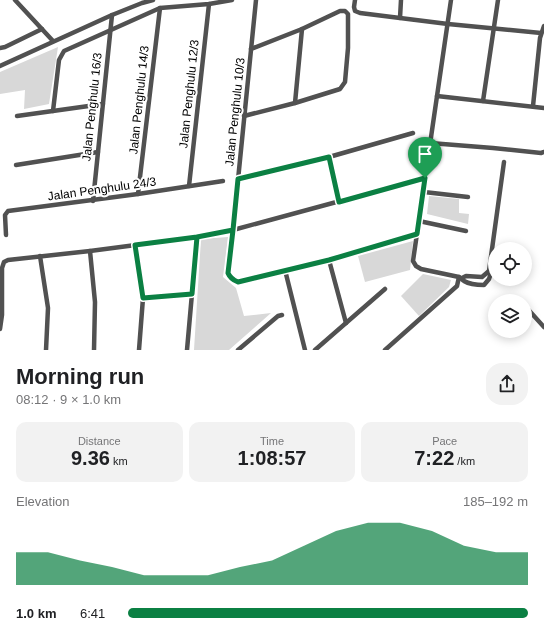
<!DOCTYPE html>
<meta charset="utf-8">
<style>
:root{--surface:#fff;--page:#f2f2f2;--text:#202124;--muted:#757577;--accent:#0b8043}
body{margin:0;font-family:Arial,sans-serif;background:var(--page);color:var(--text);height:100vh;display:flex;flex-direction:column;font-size:15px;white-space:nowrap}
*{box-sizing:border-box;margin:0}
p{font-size:13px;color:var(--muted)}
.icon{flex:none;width:22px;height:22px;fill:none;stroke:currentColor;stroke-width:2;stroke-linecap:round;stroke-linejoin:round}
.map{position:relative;height:350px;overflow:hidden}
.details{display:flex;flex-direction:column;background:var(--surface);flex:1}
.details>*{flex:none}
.buttons{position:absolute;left:488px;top:242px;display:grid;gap:8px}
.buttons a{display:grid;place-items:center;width:44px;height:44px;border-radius:50%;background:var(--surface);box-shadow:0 2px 10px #0003;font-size:20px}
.pin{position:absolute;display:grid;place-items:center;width:34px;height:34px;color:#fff;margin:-41px -17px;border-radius:50% 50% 50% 0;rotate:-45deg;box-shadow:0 0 4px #0007}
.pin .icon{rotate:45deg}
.round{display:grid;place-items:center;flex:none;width:42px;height:42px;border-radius:16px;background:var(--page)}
.head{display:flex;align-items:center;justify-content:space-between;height:68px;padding:0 16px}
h1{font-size:22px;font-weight:700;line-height:30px}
.metrics{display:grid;grid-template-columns:repeat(3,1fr);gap:6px;height:68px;padding:4px 16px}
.metrics div{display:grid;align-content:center;border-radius:10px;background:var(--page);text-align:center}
.metrics b{font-size:20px;font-weight:700}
.metrics small{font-size:11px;font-weight:400}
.metrics p{font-size:11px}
.chart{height:112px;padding:8px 16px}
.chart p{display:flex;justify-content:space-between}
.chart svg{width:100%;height:72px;margin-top:4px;fill:var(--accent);opacity:.7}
ul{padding:0 16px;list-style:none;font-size:13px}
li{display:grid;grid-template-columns:64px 48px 1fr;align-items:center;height:30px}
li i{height:10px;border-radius:5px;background:var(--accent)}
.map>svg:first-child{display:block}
.green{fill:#d8d8d8}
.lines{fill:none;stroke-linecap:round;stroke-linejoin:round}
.minor{stroke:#515151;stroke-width:4.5}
.route-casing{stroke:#fff;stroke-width:8}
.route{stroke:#0b8043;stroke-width:5}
.labels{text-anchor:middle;stroke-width:4;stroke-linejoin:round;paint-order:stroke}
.street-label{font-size:12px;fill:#000;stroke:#fff}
</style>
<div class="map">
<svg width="544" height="350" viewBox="0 0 544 350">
<rect width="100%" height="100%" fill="#fff"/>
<g class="green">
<polygon points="58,47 49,104 24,109 25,90 0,94 0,72"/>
<polygon points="429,196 459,199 459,213 469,214 468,224 427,214"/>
<polygon points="228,237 223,277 236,288 244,316 271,313 229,350 194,350 201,239"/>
<polygon points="413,241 410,270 365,282 358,256"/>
<polygon points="423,274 451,280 449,287 419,316 401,296"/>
</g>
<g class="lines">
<g class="minor">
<polyline points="15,0 53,41"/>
<path d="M 256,0 L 233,230 L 228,273 C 230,277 233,280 238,282 L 329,260 L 417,234"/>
<polyline points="355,0 354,7 355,11 360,13 448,24 541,33"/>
<path d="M 451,0 L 413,261 L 416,266 L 421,269 L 459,277 C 461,278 462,280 464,281 C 469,284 478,285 484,285 L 489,279 L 490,276 L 489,271 L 504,162"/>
<polyline points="400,18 401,0"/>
<polyline points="0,48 5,47 42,29"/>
<polyline points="0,66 112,15 142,3 153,0"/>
<polyline points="437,96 544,108"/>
<polyline points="483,101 498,0"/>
<polyline points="295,103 302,29"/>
<polyline points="533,106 540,38 544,26"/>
<polyline points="53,111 59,60 64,51 160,8 209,4 232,0"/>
<polyline points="17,116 103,104"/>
<polyline points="244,116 295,103 340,89 345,82 348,48 348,14 345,11 340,11 302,29 251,49"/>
<polyline points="430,143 493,148 541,153 544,152"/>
<polyline points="329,157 339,202"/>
<polyline points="16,165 98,152"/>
<polyline points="238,179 329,157 413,133"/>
<polyline points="189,186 209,4"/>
<polyline points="424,192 468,197"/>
<polyline points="138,194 160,8"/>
<polyline points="93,201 112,15"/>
<polyline points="419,221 466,231"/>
<polyline points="6,235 5,215 8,211 138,194 223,181"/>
<polyline points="135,245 143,298 139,350"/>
<polyline points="90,251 95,302 94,350"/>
<polyline points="40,256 48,308 46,350"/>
<polyline points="329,260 346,323"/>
<polyline points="285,270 305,350"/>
<polyline points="462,278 466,276 482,277 489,271"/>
<polyline points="143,298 192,294"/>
<polyline points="525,306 544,327"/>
<polyline points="0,329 2,315 2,268 4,262 8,260 90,251 197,237 233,230 425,178"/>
<polyline points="187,350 197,237"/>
<polyline points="238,350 278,316 282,315"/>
<polyline points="315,350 385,289"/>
<polyline points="385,350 457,286 459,277"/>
</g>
</g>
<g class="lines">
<g class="route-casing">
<path id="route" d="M 425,178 L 339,202 L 329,157 L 238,179 L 233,230 L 197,237 L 135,245 L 143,298 L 192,294 L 197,237 L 233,230 L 228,273 C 230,278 233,280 238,282 L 329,260 L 417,234 L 425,178"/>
</g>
<use href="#route" class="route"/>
</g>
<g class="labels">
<g class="street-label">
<text transform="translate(189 94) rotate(-84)" y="4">Jalan Penghulu 12/3</text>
<text transform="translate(139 100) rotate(-84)" y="4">Jalan Penghulu 14/3</text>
<text transform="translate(92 107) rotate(-84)" y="4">Jalan Penghulu 16/3</text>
<text transform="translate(235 112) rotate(-84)" y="4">Jalan Penghulu 10/3</text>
<text transform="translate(102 189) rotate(-8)" y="4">Jalan Penghulu 24/3</text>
</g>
</g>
</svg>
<div class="buttons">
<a><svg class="icon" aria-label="locate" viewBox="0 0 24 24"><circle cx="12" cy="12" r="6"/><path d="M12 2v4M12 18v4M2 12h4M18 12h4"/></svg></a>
<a><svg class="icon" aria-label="layers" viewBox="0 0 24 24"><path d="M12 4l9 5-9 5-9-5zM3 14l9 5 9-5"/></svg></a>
</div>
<div class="pin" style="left:425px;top:178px;background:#1e9e55"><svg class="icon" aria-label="arrive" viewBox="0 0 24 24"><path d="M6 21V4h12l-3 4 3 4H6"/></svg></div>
</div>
<section class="details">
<div class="head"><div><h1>Morning run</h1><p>08:12 · 9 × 1.0 km</p></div><a class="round"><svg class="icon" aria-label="share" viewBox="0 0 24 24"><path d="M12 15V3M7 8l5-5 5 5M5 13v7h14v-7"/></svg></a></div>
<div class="metrics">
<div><p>Distance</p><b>9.36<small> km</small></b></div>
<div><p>Time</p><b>1:08:57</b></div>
<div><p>Pace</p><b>7:22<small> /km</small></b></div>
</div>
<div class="chart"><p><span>Elevation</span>185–192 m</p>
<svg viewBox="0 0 160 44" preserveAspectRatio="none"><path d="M0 44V24L10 24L20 29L30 33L40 38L50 38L60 38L70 33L80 29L90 20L100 11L110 6L120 6L130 11L140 20L150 24L160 24V44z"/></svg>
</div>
<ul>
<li><b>1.0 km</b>6:41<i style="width:100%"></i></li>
</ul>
</section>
